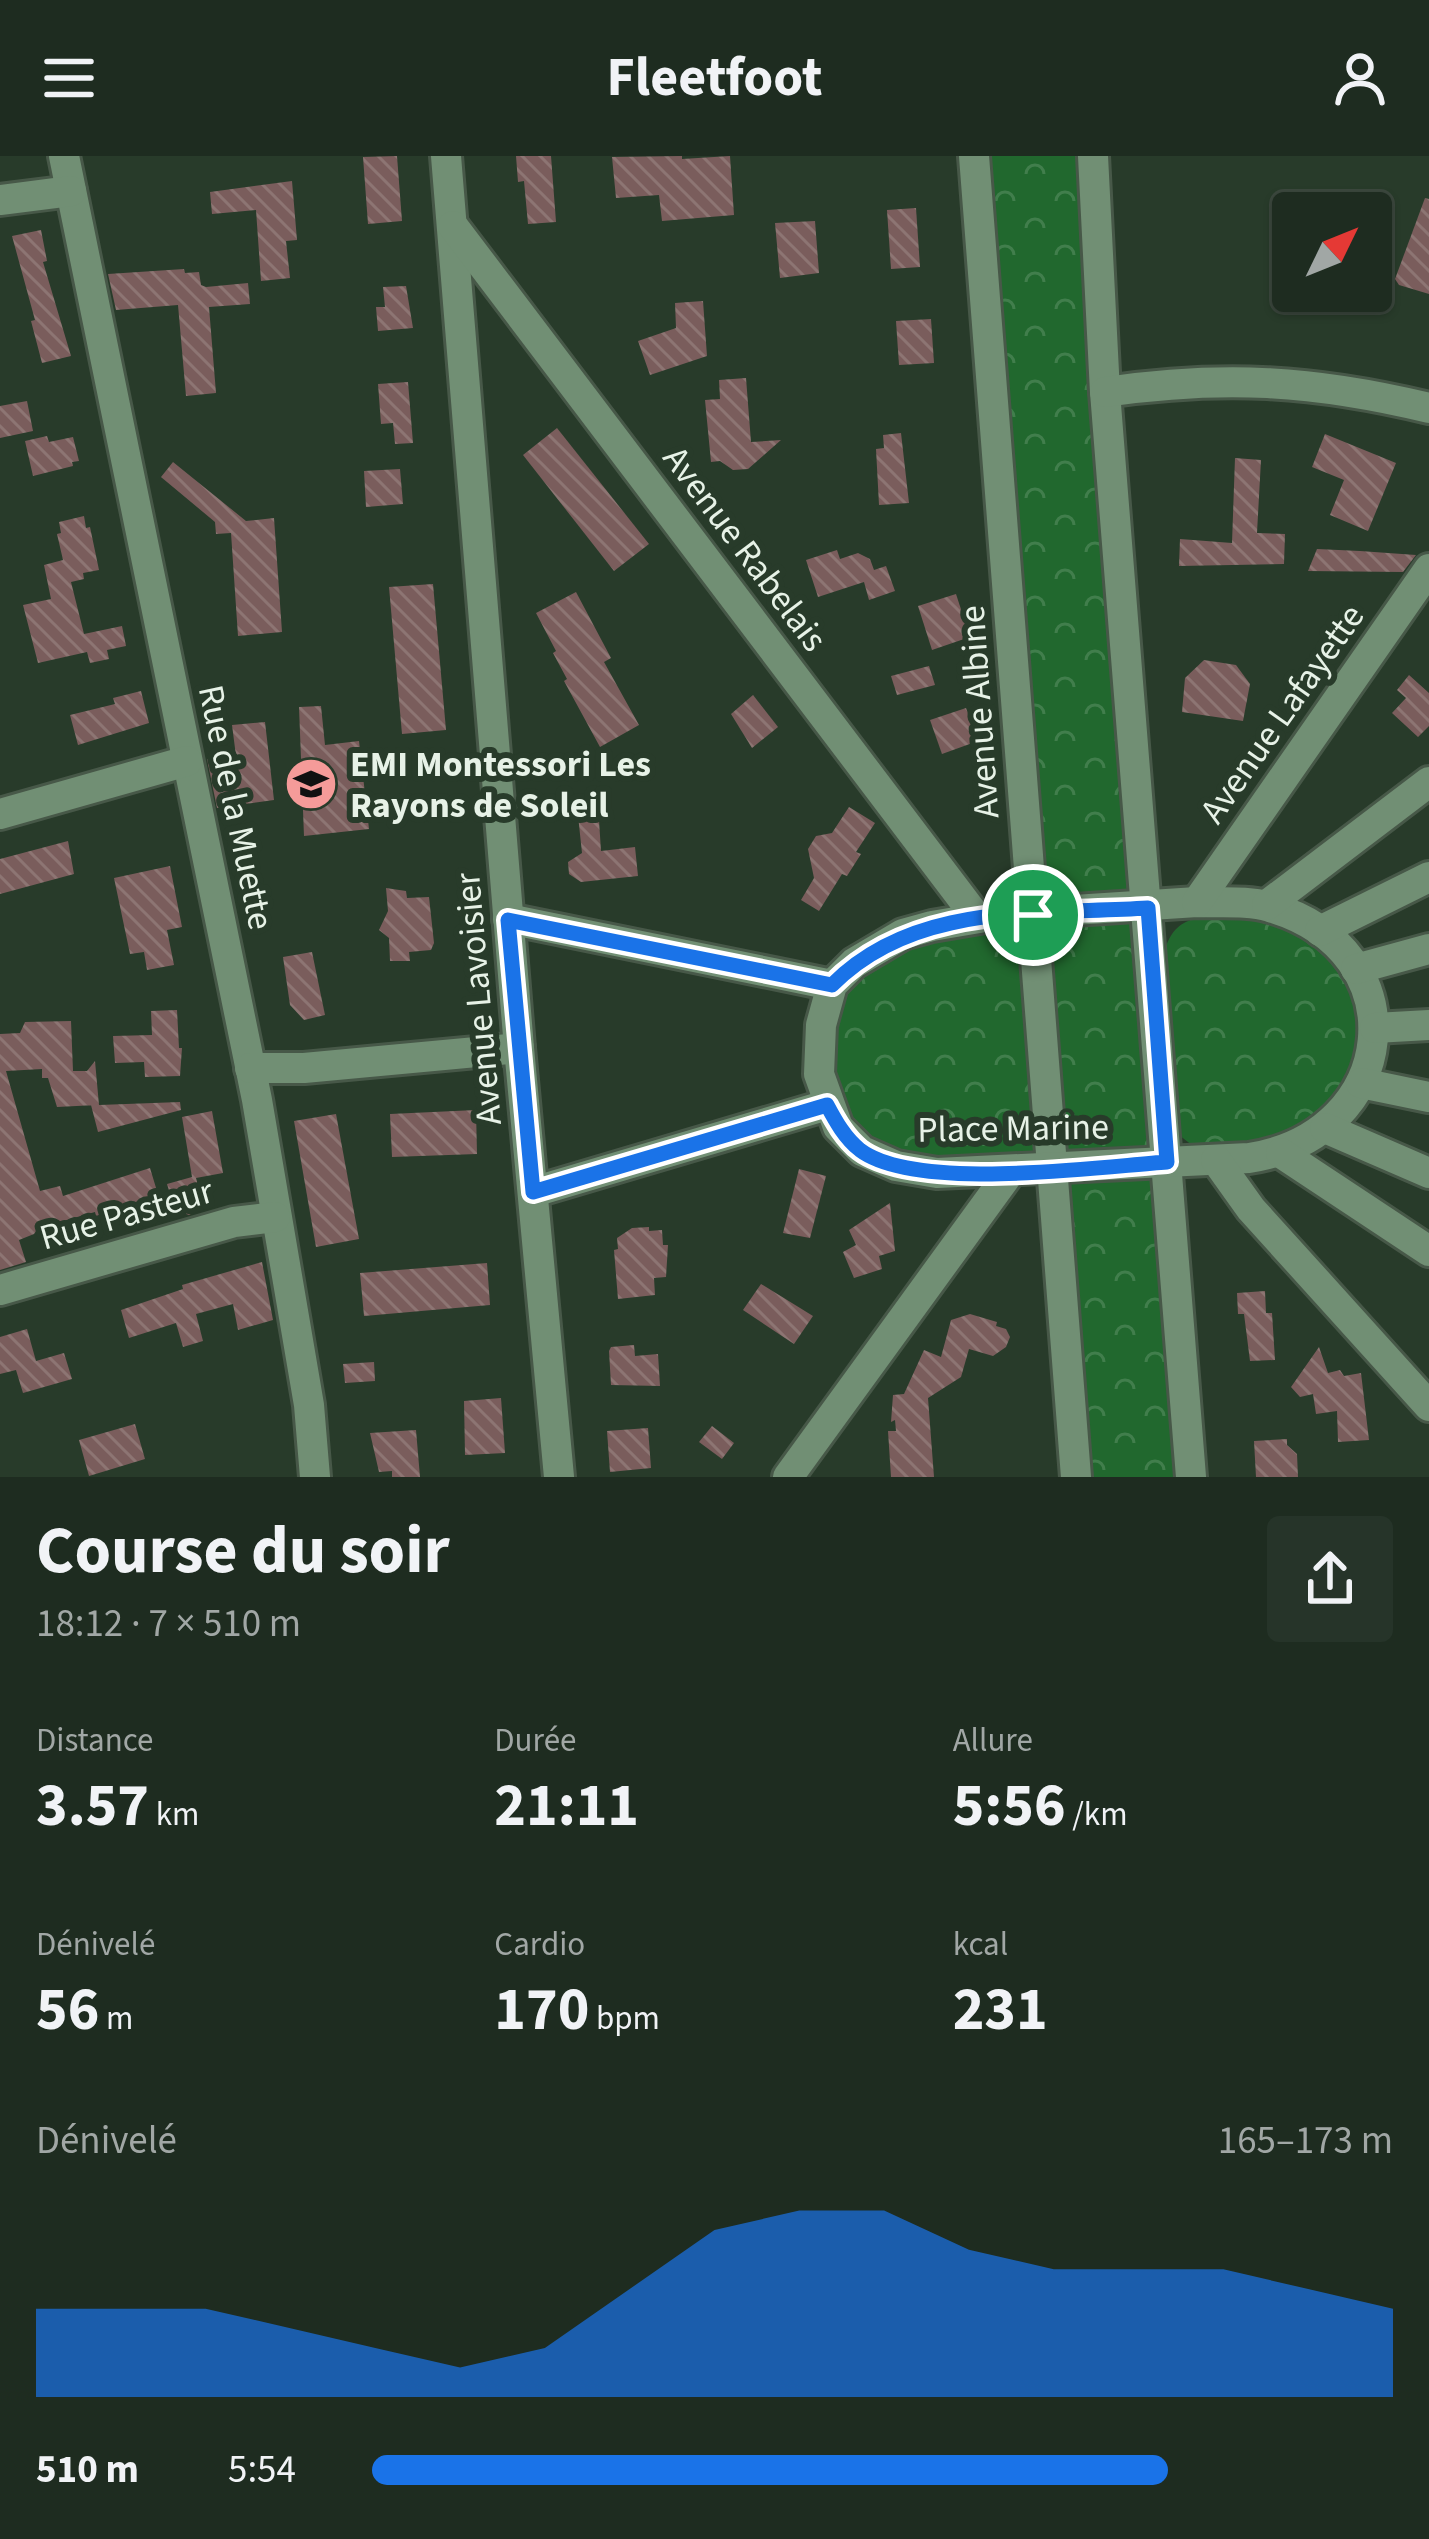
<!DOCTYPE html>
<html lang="fr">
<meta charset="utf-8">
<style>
:root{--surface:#1e2c20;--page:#263429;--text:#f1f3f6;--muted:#a1a7a5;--line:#3c483e;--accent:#1a73e8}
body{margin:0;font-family:"Source Sans 3",sans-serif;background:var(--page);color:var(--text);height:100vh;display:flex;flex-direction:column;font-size:45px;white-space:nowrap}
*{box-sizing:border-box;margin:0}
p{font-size:39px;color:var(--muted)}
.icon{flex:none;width:66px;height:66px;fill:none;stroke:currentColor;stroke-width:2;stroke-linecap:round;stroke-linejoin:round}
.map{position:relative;height:1321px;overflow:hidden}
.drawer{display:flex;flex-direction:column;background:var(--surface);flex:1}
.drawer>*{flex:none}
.needle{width:78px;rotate:47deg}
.buttons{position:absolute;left:1272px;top:36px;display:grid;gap:24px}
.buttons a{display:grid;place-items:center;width:120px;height:120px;border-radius:12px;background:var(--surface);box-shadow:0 3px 9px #0004,0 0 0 3px var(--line);font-size:60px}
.pin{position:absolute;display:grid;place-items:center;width:102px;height:102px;color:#fff;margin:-51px;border:6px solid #fff;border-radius:50%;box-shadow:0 3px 12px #0007}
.round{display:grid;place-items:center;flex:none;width:126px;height:126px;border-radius:12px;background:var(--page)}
.summary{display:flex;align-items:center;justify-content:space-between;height:204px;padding:0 36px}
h1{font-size:66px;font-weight:700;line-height:90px}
.metrics{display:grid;grid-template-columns:repeat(3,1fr);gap:18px;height:204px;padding:12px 36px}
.metrics div{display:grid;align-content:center}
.metrics b{font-size:60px;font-weight:700}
.metrics small{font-size:33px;font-weight:400}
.metrics p{font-size:33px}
.chart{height:336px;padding:24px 36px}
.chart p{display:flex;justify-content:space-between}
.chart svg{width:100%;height:216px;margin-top:12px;fill:var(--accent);opacity:.7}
ul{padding:0 36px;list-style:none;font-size:39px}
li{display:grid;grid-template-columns:192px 144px 1fr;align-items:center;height:90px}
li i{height:30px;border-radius:15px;background:var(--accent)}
header{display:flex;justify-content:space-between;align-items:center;height:156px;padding:0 36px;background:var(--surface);font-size:54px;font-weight:700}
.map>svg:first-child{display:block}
.park{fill:url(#park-crowns)}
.building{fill:url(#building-back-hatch)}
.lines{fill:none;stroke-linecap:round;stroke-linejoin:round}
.minor-casing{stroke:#475848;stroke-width:36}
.minor{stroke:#718f74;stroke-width:30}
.route-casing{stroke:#fff;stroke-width:24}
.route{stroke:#1a73e8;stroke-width:15}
.labels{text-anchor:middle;stroke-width:12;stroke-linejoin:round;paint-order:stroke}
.street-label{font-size:36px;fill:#e7f2e7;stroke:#283b2a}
.poi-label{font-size:36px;font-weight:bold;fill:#e7f2e7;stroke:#283b2a;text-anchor:start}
</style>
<header><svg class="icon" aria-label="menu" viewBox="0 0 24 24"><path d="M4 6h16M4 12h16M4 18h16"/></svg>Fleetfoot<svg class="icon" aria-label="person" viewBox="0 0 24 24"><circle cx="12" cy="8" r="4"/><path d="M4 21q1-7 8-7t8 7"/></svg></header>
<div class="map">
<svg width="1429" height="1321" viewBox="0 0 1429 1321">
<defs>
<pattern id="park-crowns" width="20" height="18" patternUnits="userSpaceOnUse" patternTransform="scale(3)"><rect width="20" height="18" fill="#21682e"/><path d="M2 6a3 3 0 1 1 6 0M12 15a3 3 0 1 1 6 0" fill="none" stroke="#417e4c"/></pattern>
<pattern id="building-back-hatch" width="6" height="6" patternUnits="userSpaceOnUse" patternTransform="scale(3)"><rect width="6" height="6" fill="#7a5d5c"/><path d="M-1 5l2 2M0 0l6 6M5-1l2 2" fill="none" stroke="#8d7573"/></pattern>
</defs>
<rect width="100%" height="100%" fill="#283b2a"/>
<g class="park">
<polygon points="984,0 1080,0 1181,1321 1085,1321"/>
<path d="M 1251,760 C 1263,763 1276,765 1287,769 C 1352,792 1377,863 1347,922 C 1342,931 1337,947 1329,955 C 1296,988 1240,988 1197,993 L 1179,979 L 1161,813 C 1169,753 1200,761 1251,760 Z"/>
<path d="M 1024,768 L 1040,1007 C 972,1008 853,1019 835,930 C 832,911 826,894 832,875 C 839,852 843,826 865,812 C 913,780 969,775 1024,768 Z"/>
</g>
<g class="building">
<polygon points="397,0 402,65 368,68 363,1"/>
<polygon points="516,0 551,0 556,66 528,68 524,25 518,26"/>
<polygon points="682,0 682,3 730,0 734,59 662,65 659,39 616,42 612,1"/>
<polygon points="292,25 297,84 286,85 290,122 261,125 256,54 212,58 210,36"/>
<polygon points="1425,42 1429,43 1429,138 1399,129 1395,123"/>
<polygon points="916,52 920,111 891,113 887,54"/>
<polygon points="815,65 819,117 780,122 775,67"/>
<polygon points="41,74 47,105 43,106 71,200 42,207 31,165 35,164 12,80"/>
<polygon points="184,113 185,117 199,116 201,129 206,131 248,127 250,148 209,151 216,237 186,240 178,149 116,154 108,118"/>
<polygon points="406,130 413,172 378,175 376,151 385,151 383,131"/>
<polygon points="703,145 707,200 650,219 638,185 676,172 675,147"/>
<polygon points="931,163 934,207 899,209 896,165"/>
<polygon points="746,222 751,286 781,284 748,313 733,314 720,305 711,306 705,244 720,243 719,224"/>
<polygon points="408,226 413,287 395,288 393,267 381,268 378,228"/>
<polygon points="27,245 33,275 0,282 0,250"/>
<polygon points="557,272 649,388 614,415 523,299"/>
<polygon points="901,277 909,347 879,349 876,293 884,292 883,279"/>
<polygon points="1325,278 1396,307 1368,375 1330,359 1344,324 1312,311"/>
<polygon points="47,280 49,286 73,281 79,305 72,306 73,310 33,320 25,285"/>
<polygon points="1235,302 1261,304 1257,377 1285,378 1284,408 1179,410 1180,383 1232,387"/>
<polygon points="173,306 246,365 274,362 282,476 238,480 231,377 216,378 215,366 161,321"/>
<polygon points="400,313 403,348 366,351 364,315"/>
<polygon points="84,360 86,372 90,371 99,414 83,417 84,423 71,426 84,478 122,470 126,490 107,494 109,503 90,507 87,496 38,507 23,449 51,443 44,409 63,404 57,378 61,377 59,366"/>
<polygon points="1317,393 1360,395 1416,399 1403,416 1308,415"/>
<polygon points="837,394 840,403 858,397 870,403 874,414 886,410 895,435 869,444 864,426 818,441 806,404"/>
<polygon points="433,428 446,574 402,578 389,431"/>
<polygon points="576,436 611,502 604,506 639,569 600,591 564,525 567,523 553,497 556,495 536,457"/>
<polygon points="956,438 970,481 932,494 918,450"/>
<polygon points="1204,504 1236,509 1250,528 1243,565 1182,556 1185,522"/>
<polygon points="929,510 935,529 897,539 891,520"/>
<polygon points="1409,519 1429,537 1429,570 1418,581 1392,557 1406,542 1397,534"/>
<polygon points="141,535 149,567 78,589 70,559 115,548 113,542"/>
<polygon points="753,539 778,571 752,592 731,558"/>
<polygon points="321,550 325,589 359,585 369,673 304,680 299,551"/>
<polygon points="966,552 978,585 942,598 930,564"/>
<polygon points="265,566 274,644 217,652 207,603 236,600 232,569"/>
<polygon points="598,649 601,695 635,691 638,720 581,726 569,718 568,706 582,697 577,650"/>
<polygon points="849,651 875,667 856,696 861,698 847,720 842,718 819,755 801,744 814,722 808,693 816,680 832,677"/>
<polygon points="68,685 74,718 0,738 0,703"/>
<polygon points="170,710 182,771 167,774 174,809 147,814 144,796 130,798 114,722"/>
<polygon points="386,732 406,735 407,742 429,741 434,787 431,794 409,796 410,805 390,805 389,782 379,774 388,755"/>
<polygon points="312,796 325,859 304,864 290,849 283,801"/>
<polygon points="177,854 179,892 182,892 180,920 145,921 144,906 115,907 113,880 152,879 151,855"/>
<polygon points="71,865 73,915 87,915 95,905 99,949 180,946 181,954 98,976 91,949 96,949 57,951 48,922 42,922 42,913 6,915 40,1035 60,1030 63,1040 150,1012 160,1045 108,1060 107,1056 96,1060 95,1056 38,1072 34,1078 19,1084 26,1106 0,1114 0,878 20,877 25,866"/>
<polygon points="476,954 477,998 392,1001 390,958"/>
<polygon points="212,955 223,1017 196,1022 204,1051 189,1059 175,1054 167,1028 192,1021 182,961"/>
<polygon points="336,958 359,1083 316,1091 294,965"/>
<polygon points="799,1013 826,1020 810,1082 783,1077"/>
<polygon points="890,1047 895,1095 879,1100 882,1113 854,1122 843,1096 856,1089 849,1074"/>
<polygon points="649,1071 649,1075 662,1074 663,1089 668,1089 666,1121 654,1122 655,1139 618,1143 614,1094 618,1093 617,1082 632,1072"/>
<polygon points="262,1106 273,1164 238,1174 233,1148 196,1158 203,1185 183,1191 176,1167 129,1182 121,1154 183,1133 182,1129"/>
<polygon points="487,1107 490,1149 364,1160 360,1117"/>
<polygon points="761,1128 813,1160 794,1188 743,1154"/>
<polygon points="1265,1135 1266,1157 1272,1157 1275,1204 1250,1205 1244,1158 1238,1158 1237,1137"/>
<polygon points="970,1158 997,1166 996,1170 1006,1173 1010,1181 1006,1191 993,1200 969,1193 961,1221 928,1242 934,1321 891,1321 888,1275 896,1275 895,1264 891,1266 893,1239 904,1238 924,1194 941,1201 951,1164"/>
<polygon points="27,1173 36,1205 64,1197 72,1223 23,1237 16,1214 0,1218 0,1181"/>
<polygon points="634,1189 635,1200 658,1198 660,1230 611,1229 609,1195 611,1191"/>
<polygon points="1319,1191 1328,1217 1340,1214 1344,1220 1361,1217 1369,1284 1338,1286 1337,1255 1316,1258 1313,1238 1300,1241 1291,1231"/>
<polygon points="374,1206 375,1225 345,1227 343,1208"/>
<polygon points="501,1242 505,1297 465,1299 464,1245"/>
<polygon points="135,1268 145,1303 89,1320 79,1284"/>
<polygon points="712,1270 734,1287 722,1303 699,1286"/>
<polygon points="648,1272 651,1312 610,1316 607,1275"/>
<polygon points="416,1274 420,1321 392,1321 392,1315 379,1316 370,1277"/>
<polygon points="1287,1283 1287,1289 1297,1298 1298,1321 1256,1321 1254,1285"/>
</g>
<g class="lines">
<g class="minor-casing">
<g id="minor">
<polyline points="64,0 257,944 309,1249 315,1321"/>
<polyline points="446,0 519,892 559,1321"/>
<polyline points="974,0 1076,1321"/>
<polyline points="1093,0 1105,236 1191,1321"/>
<polyline points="0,44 71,35"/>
<polyline points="453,70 977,762"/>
<path d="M 1105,236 C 1223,219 1313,224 1429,252"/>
<polyline points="0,658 187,605"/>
<path d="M 1197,746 C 1220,747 1248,744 1270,751 C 1421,795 1400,979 1249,1002 L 937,1017 L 896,1010 L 862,995 L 838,971 L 819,918 L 821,869 L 832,829 L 854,807 L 903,778 L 932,770 L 997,759 Z"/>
<polyline points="1197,746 1429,413"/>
<polyline points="1267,749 1429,626"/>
<polyline points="508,763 832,829"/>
<polyline points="1320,775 1429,721"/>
<polyline points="1356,813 1429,793"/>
<polyline points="1375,872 1429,869"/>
<polyline points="250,912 304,912 519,892"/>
<polyline points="1361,927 1429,941"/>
<polyline points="1325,972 1429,1017"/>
<polyline points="1281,997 1429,1095"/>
<polyline points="1216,1004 1251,1053 1429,1250"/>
<polyline points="533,1036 827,949"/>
<polyline points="0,1134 234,1066 275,1061"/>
<polyline points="788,1321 1009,1017"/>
</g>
</g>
<use href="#minor" class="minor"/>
</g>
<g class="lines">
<g class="route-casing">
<path id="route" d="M 1148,752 L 1167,1006 C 1096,1011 916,1036 860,994 C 845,982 836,966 827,949 L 533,1036 L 508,764 L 832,829 C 915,745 1039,759 1148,752 Z"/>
</g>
<use href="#route" class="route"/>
</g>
<defs>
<g id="school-disc" transform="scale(2.7)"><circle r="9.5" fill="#f59b99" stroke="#283b2a"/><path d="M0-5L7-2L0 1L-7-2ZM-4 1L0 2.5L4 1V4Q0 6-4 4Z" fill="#111"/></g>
</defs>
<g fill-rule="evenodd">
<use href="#school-disc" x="311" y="628"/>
</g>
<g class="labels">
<g class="street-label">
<text transform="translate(746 392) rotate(53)" y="13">Avenue Rabelais</text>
<text transform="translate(978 556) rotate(-94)" y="13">Avenue Albine</text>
<text transform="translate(1281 557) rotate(-55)" y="13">Avenue Lafayette</text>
<text transform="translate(237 651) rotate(78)" y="13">Rue de la Muette</text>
<text transform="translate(477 843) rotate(-95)" y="13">Avenue Lavoisier</text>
<text transform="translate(1013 971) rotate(-1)" y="13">Place Marine</text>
<text transform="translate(126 1057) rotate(-16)" y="13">Rue Pasteur</text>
</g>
<g class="poi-label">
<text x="350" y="620">EMI Montessori Les<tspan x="350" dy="41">Rayons de Soleil</tspan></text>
</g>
</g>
</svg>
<div class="buttons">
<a><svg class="needle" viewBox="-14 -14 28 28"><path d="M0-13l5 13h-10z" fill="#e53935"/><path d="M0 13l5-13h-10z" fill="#a1a7a5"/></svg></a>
</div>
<div class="pin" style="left:1033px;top:759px;background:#1e9e55"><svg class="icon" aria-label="arrive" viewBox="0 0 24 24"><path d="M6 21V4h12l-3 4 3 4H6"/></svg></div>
</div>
<section class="drawer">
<div class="summary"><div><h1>Course du soir</h1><p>18:12 · 7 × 510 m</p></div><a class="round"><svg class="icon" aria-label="share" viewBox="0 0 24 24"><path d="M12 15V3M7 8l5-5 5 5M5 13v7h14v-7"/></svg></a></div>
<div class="metrics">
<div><p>Distance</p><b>3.57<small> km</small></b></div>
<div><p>Durée</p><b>21:11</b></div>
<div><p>Allure</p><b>5:56<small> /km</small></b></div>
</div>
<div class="metrics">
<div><p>Dénivelé</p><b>56<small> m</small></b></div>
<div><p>Cardio</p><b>170<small> bpm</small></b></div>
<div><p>kcal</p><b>231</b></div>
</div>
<div class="chart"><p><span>Dénivelé</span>165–173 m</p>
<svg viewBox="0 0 160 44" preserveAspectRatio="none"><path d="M0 44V26L10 26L20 26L30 30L40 34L50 38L60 34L70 22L80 10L90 6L100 6L110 14L120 18L130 18L140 18L150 22L160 26V44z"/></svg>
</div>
<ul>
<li><b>510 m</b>5:54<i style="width:78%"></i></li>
</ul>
</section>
